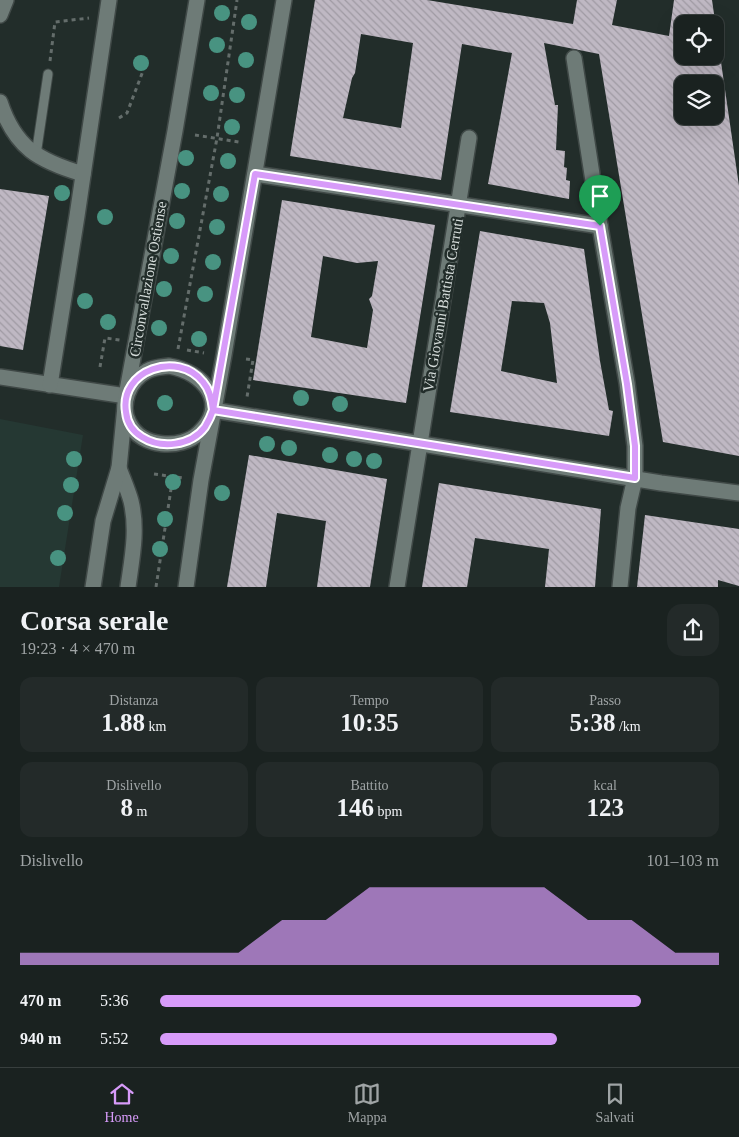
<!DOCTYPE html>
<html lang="it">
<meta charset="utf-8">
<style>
:root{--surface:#1a2220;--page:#232a29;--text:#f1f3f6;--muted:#9fa4a5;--line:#383f3e;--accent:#d79bf9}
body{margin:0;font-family:Georgia,serif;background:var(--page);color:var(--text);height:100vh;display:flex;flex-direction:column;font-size:19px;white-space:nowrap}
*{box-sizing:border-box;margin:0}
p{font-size:16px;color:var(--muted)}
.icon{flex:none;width:28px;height:28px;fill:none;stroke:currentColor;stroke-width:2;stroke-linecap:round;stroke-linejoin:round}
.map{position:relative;height:587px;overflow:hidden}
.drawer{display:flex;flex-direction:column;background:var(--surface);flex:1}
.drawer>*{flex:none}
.tools{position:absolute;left:674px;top:15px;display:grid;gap:10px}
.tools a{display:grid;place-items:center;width:50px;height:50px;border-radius:10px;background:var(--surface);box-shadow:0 5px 20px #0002,0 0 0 1px var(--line);font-size:25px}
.pin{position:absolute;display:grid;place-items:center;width:42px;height:42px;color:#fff;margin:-51px -21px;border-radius:50% 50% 50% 0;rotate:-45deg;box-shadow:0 0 5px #0007}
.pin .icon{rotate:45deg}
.round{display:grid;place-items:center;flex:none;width:52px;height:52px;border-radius:15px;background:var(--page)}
.overview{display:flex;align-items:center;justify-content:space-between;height:85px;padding:0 20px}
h1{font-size:28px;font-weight:600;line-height:38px}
.figures{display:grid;grid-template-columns:repeat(3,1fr);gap:8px;height:85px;padding:5px 20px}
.figures div{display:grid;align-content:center;border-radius:12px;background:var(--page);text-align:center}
.figures b{font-size:25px;font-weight:600}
.figures small{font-size:14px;font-weight:400}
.figures p{font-size:14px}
.chart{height:140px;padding:10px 20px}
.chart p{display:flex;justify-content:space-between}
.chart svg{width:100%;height:90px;margin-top:5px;fill:var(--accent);opacity:.7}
ul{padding:0 20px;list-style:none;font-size:16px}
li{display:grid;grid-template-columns:80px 60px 1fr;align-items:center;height:38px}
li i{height:12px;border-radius:6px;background:var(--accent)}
.menu{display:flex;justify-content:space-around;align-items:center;height:70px;border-top:1px solid var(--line);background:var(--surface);font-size:14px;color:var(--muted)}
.menu a{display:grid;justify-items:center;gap:2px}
.menu .active{color:var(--accent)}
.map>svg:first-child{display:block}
.built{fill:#253833}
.building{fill:url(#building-back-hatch);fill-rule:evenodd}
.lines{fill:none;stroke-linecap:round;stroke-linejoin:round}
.lane-casing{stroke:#404947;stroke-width:11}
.street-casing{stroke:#404947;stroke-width:18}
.secondary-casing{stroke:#404947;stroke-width:18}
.path{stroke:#646d6b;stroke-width:3;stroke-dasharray:4 4;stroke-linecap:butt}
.lane{stroke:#6e7b77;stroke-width:9}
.street{stroke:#6e7b77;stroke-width:15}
.secondary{stroke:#6e7b77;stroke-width:15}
.tree{fill:#489381}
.route-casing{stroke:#fff;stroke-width:10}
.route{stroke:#d79bf9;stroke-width:6}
.labels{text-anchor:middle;stroke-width:5;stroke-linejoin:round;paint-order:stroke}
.street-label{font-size:15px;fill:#d6dddb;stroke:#222d2a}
</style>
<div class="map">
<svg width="739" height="587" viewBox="0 0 739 587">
<defs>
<pattern id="building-back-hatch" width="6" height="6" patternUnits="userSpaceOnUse" patternTransform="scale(1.25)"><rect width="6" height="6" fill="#bfb8c3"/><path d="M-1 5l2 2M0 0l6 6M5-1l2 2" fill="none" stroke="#9f9aa3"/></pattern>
</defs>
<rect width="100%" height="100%" fill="#222d2a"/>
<polygon class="built" points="0,419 83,435 59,587 0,587"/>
<g class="building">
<path d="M 315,0 L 427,0 L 573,24 L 577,0 L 617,0 L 612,25 L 669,36 L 674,0 L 712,0 L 739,186 L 739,456 L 663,442 L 599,54 L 544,43 L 555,105 L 558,105 L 556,150 L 565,151 L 564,167 L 567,168 L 566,180 L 570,181 L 569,199 L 488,184 L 512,53 L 462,44 L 441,180 L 290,156 ZM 682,24 L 715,24 L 715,56 L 682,56 ZM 361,34 L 413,43 L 401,128 L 343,118 L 352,78 L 355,73 ZM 682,84 L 715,84 L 715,116 L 682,116 Z"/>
<polygon points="0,189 49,196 23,350 0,346"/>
<path d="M 282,200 L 435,225 L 406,403 L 253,380 ZM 323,256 L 357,263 L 378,261 L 372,296 L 369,299 L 373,310 L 367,348 L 311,337 Z"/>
<path d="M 480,231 L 584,249 L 600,361 L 609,410 L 613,411 L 609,436 L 450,412 ZM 512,301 L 544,303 L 550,323 L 557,383 L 501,371 Z"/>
<polygon points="249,455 387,479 370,587 317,587 326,521 277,513 266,587 227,587"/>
<polygon points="439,483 601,509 595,587 545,587 549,549 475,538 467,587 422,587"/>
<polygon points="645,515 739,529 739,586 718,580 718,587 637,587"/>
</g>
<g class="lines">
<g class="lane-casing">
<polyline id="lane" points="36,155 48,74"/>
</g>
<g class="street-casing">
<g id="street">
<polyline points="0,15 6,0"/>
<polyline points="574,58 600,226 627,383 635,446 635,478 628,508 620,587"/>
<path d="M 0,102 C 15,148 39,161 83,174"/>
<polyline points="255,174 600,226"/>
<path d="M 169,366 C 204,372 230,404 199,433 C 181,450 141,448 129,423 C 119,405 129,380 147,371 C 154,367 161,367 169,366 Z"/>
<polyline points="0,377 126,396"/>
<polyline points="50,385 77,216 109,0"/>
<polyline points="213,410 661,483 739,493"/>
<polyline points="397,587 469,138"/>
</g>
</g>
<g class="secondary-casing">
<g id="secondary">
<path d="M 119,468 C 123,479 128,490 131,501 C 138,530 132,558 128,587"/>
<polyline points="93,587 103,521 119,468 126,396 175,131 197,0"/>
<polyline points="186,587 201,480 224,355 284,0"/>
</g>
</g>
<g class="path">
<polyline points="50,61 55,22 89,18"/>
<polyline points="119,118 127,113 146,63"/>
<polyline points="195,135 239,142"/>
<polyline points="178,349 217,138 237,0"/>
<polyline points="187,350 204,353"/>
<polyline points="246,359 253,360 247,397"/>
<polyline points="100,367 105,338 120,340"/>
<polyline points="154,474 183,478"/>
<polyline points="156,587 173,476"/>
</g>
<use href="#lane" class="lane"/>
<use href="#street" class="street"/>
<use href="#secondary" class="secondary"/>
</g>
<g class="tree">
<circle cx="222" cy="13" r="8"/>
<circle cx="249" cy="22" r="8"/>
<circle cx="217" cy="45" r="8"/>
<circle cx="246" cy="60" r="8"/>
<circle cx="141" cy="63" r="8"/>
<circle cx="211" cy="93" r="8"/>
<circle cx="237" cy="95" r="8"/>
<circle cx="232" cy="127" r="8"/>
<circle cx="186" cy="158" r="8"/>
<circle cx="228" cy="161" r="8"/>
<circle cx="182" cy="191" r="8"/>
<circle cx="62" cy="193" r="8"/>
<circle cx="221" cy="194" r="8"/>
<circle cx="105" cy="217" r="8"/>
<circle cx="177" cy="221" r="8"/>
<circle cx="217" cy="227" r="8"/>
<circle cx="171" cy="256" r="8"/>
<circle cx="213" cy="262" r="8"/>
<circle cx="164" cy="289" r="8"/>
<circle cx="205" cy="294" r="8"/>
<circle cx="85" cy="301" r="8"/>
<circle cx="108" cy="322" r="8"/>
<circle cx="159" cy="328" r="8"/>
<circle cx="199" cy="339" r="8"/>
<circle cx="301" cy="398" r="8"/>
<circle cx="165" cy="403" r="8"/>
<circle cx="340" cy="404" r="8"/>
<circle cx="267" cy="444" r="8"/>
<circle cx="289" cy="448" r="8"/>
<circle cx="330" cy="455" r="8"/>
<circle cx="74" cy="459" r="8"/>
<circle cx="354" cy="459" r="8"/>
<circle cx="374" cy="461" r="8"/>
<circle cx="173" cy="482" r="8"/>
<circle cx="71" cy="485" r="8"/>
<circle cx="222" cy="493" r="8"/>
<circle cx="65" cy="513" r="8"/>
<circle cx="165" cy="519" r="8"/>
<circle cx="160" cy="549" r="8"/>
<circle cx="58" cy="558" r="8"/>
</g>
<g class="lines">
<g class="route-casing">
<path id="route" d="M 600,226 L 255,174 L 213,410 C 212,400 210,390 203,382 C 178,350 119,370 126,412 C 127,423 132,431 142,437 C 161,449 191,446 205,427 C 208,422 211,416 213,410 L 635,478 L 635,446 L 627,384 L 600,226"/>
</g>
<use href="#route" class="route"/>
</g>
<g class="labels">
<g class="street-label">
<text transform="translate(148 279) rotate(-80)" y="5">Circonvallazione Ostiense</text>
<text transform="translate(443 305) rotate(-80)" y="5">Via Giovanni Battista Cerruti</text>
</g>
</g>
</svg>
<div class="tools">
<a><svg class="icon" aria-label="locate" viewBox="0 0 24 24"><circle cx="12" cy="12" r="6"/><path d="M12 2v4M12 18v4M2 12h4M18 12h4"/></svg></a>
<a><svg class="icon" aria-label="layers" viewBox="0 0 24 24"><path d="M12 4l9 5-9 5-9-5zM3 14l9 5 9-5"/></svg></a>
</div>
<div class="pin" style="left:600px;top:226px;background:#1e9e55"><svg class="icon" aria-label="arrive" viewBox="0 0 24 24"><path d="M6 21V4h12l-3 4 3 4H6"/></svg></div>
</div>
<section class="drawer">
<div class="overview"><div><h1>Corsa serale</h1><p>19:23 · 4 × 470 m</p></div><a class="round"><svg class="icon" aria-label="share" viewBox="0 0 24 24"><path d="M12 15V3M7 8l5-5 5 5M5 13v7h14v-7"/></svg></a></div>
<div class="figures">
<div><p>Distanza</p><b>1.88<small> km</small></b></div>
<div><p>Tempo</p><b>10:35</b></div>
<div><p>Passo</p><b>5:38<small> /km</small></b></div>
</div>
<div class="figures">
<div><p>Dislivello</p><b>8<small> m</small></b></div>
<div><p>Battito</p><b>146<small> bpm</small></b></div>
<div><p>kcal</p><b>123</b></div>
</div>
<div class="chart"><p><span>Dislivello</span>101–103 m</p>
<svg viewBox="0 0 160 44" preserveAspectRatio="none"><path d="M0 44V38L10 38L20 38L30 38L40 38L50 38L60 22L70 22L80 6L90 6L100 6L110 6L120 6L130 22L140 22L150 38L160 38V44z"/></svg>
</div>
<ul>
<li><b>470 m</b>5:36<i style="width:86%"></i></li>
<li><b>940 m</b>5:52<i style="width:71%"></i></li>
</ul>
</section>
<nav class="menu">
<a class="active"><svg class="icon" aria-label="home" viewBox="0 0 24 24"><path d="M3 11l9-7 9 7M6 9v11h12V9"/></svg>Home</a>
<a><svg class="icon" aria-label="map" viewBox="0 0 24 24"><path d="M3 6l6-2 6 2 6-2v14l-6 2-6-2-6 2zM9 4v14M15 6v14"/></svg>Mappa</a>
<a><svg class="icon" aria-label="saved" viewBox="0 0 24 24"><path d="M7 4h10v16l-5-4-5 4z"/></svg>Salvati</a>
</nav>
